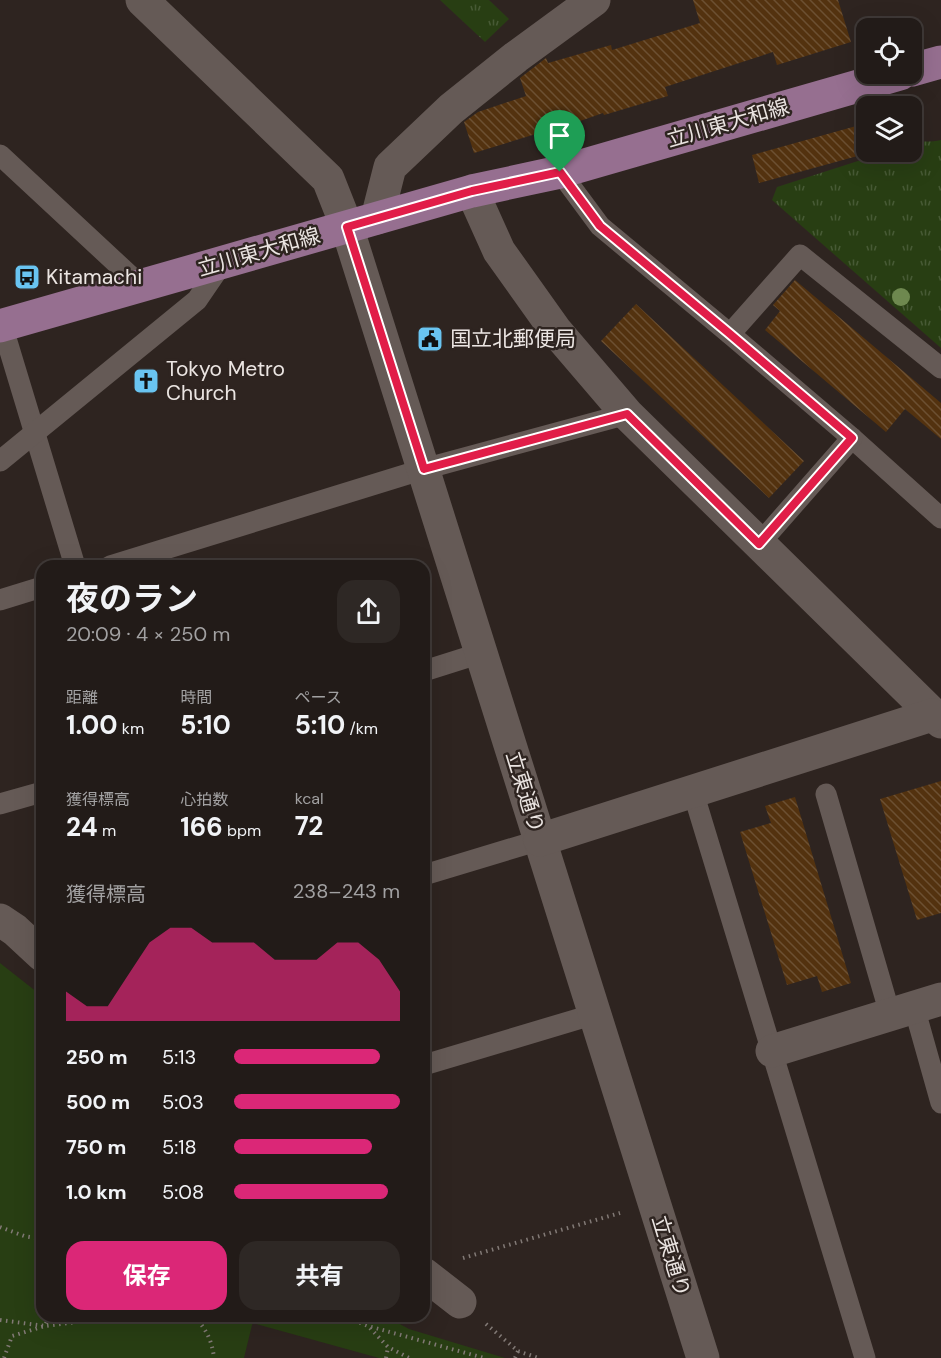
<!DOCTYPE html>
<html lang="ja">
<meta charset="utf-8">
<style>
:root{--surface:#221b18;--page:#2e2825;--text:#f1f3f6;--muted:#a2a1a2;--line:#3f3937;--accent:#db2777}
body{margin:0;font-family:"DM Sans","Noto Sans JP",sans-serif;background:var(--page);color:var(--text);height:100vh;display:flex;flex-direction:column;font-size:22px;white-space:nowrap}
*{box-sizing:border-box;margin:0}
p{font-size:20px;color:var(--muted)}
.icon{flex:none;width:33px;height:33px;fill:none;stroke:currentColor;stroke-width:2;stroke-linecap:round;stroke-linejoin:round}
.map{position:relative;flex:1;overflow:hidden}
.panel{position:absolute;left:36px;top:560px;width:394px;height:762px;display:flex;flex-direction:column;background:var(--surface);border-radius:18px;box-shadow:0 6px 24px #0002,0 0 0 2px var(--line)}
.panel>*{flex:none}
.buttons{position:absolute;left:856px;top:18px;display:grid;gap:12px}
.buttons a{display:grid;place-items:center;width:66px;height:66px;border-radius:12px;background:var(--surface);box-shadow:0 6px 24px #0002,0 0 0 2px var(--line);font-size:30px}
.pin{position:absolute;display:grid;place-items:center;width:51px;height:51px;color:#fff;margin:-62px -26px;border-radius:50% 50% 50% 0;rotate:-45deg;box-shadow:0 0 6px #0007}
.pin .icon{rotate:45deg}
.round{display:grid;place-items:center;flex:none;width:63px;height:63px;border-radius:18px;background:var(--page)}
.headline{display:flex;align-items:center;justify-content:space-between;height:102px;padding:0 30px}
h1{font-size:33px;font-weight:700;line-height:45px}
.metrics{display:grid;grid-template-columns:repeat(3,1fr);gap:9px;height:102px;padding:6px 30px}
.metrics div{display:grid;align-content:center}
.metrics b{font-size:26px;font-weight:700}
.metrics small{font-size:16px;font-weight:400}
.metrics p{font-size:16px}
.chart{height:168px;padding:12px 30px}
.chart p{display:flex;justify-content:space-between}
.chart svg{width:100%;height:108px;margin-top:6px;fill:var(--accent);opacity:.7}
.primary-button{display:flex;gap:12px;margin-top:auto;padding:12px 30px}
.primary-button a{flex:1;height:69px;border-radius:18px;background:var(--accent);color:#fff;font-size:24px;font-weight:700;line-height:69px;text-align:center}
.primary-button a+a{background:var(--page);color:var(--text)}
ul{padding:0 30px;list-style:none;font-size:20px}
li{display:grid;grid-template-columns:96px 72px 1fr;align-items:center;height:45px}
li i{height:15px;border-radius:8px;background:var(--accent)}
.map>svg:first-child{display:block}
.grass{fill:url(#grass-tufts)}
.green{fill:#283e13}
.building{fill:url(#building-back-hatch)}
.lines{fill:none;stroke-linecap:round;stroke-linejoin:round}
.path{stroke:#827a76;stroke-width:4;stroke-dasharray:1.5 4.5;stroke-linecap:butt}
.lane{stroke:#655a56;stroke-width:21}
.street{stroke:#655a56;stroke-width:33}
.primary{stroke:#966f90;stroke-width:33}
.tree{fill:#6e884f}
.route-casing{stroke:#fff;stroke-width:12}
.route{stroke:#e11d48;stroke-width:8}
.labels{text-anchor:middle;stroke-width:5;stroke-linejoin:round;paint-order:stroke}
.street-label{font-size:21px;fill:#ebe5e2;stroke:#2e2420}
.poi-label{font-size:21px;fill:#ebe5e2;stroke:#2e2420;text-anchor:start}
</style>
<div class="map">
<svg width="941" height="1358" viewBox="0 0 941 1358">
<defs>
<pattern id="grass-tufts" width="24" height="20" patternUnits="userSpaceOnUse" patternTransform="scale(1.5)"><rect width="24" height="20" fill="#283e13"/><path d="M3 7l-1-3M5 7V3M7 7l1-3M15 17l-1-3M17 17v-4M19 17l1-3" fill="none" stroke="#475a35"/></pattern>
<pattern id="building-back-hatch" width="6" height="6" patternUnits="userSpaceOnUse" patternTransform="scale(1.5)"><rect width="6" height="6" fill="#53320f"/><path d="M-1 5l2 2M0 0l6 6M5-1l2 2" fill="none" stroke="#6c5032"/></pattern>
</defs>
<rect width="100%" height="100%" fill="#2e2420"/>
<g class="grass">
<polygon points="440,0 489,0 509,19 485,42"/>
<path d="M 941,140 L 941,348 L 772,200 L 777,187 L 886,152 L 912,152 L 912,143 C 922,140 931,143 941,140 Z"/>
</g>
<g class="green">
<polygon points="0,963 42,996 42,1316 257,1316 252,1325 244,1358 0,1358"/>
<polygon points="260,1316 385,1316 409,1329 505,1358 379,1358 256,1324"/>
</g>
<g class="building">
<polygon points="693,0 838,0 851,42 777,65 773,52 665,87 668,96 604,115 603,113 540,135 539,133 474,153 464,122 478,112 526,96 520,78 546,58 548,63 611,45 612,50 700,23"/>
<polygon points="867,123 867,152 872,152 759,183 752,155"/>
<polygon points="795,280 941,403 941,439 905,409 886,432 765,330 780,311 773,305"/>
<polygon points="636,304 804,461 769,498 601,341"/>
<polygon points="941,781 941,913 917,920 880,799"/>
<polygon points="795,797 851,983 822,992 817,976 787,985 740,832 771,823 765,806"/>
</g>
<g class="lines">
<g class="path">
<polyline points="0,1227 24,1236 42,1239"/>
<polyline points="463,1258 620,1213"/>
<path d="M 194,1316 C 206,1329 212,1340 214,1358"/>
<polyline points="343,1316 368,1326 484,1358"/>
<polyline points="0,1320 45,1326 49,1316"/>
<polyline points="486,1324 518,1351 538,1358"/>
<polyline points="370,1328 388,1347 409,1358"/>
<polyline points="4,1358 12,1336 45,1326 124,1316"/>
<polyline points="386,1358 388,1347"/>
<polyline points="515,1358 518,1351"/>
</g>
<g class="lane">
<polyline points="0,155 140,285"/>
<polyline points="560,172 600,226 730,334 852,438 941,518"/>
<polyline points="2,325 75,566"/>
<polyline points="730,334 800,255 941,368"/>
<polyline points="0,461 197,300 223,262"/>
<polyline points="759,544 852,438"/>
<polyline points="110,566 424,469 627,414"/>
<polyline points="0,600 42,587"/>
<polyline points="424,671 481,653"/>
<polyline points="693,792 865,1358"/>
<polyline points="826,794 890,1014"/>
<polyline points="0,804 42,792"/>
<polyline points="424,875 540,840"/>
<polyline points="914,1007 941,1103"/>
<polyline points="424,1065 595,1014"/>
</g>
<g class="street">
<polyline points="142,0 328,179 347,227 703,1358"/>
<polyline points="472,191 499,251 556,331 627,414 941,722"/>
<polyline points="377,218 390,167 451,109 516,57 594,0"/>
<polyline points="540,840 932,715"/>
<polyline points="0,920 15,930 42,955"/>
<polyline points="772,1051 941,999"/>
<polyline points="424,1274 460,1302"/>
</g>
<g class="primary">
<polyline points="912,70 941,62"/>
<polyline points="0,326 472,191 560,172 900,74"/>
</g>
</g>
<circle class="tree" cx="901" cy="297" r="9"/>
<g class="lines">
<g class="route-casing">
<polygon id="route" points="560,172 600,226 730,334 852,438 759,544 627,414 424,469 347,227 472,191"/>
</g>
<use href="#route" class="route"/>
</g>
<defs>
<g id="bus-square" transform="scale(1.35)"><rect x="-9" y="-9" width="18" height="18" rx="4" fill="#69c4f1" stroke="#2e2420"/><path d="M-5-6H5V4H4V6H2V4H-2V6H-4V4H-5ZM-3.5-4V0h7V-4ZM-3.5 1.2v1.5H-2V1.2ZM2 1.2v1.5H3.5V1.2Z" fill="#111"/></g>
<g id="civic-square" transform="scale(1.35)"><rect x="-9" y="-9" width="18" height="18" rx="4" fill="#69c4f1" stroke="#2e2420"/><path d="M-.6-6.5H3V-4.5H.6V-3L4-1V1h2V6H-6V1h2V-1L-.6-3ZM-1.2 2.5V6h2.4V2.5Z" fill="#111"/></g>
<g id="church-square" transform="scale(1.35)"><rect x="-9" y="-9" width="18" height="18" rx="4" fill="#69c4f1" stroke="#2e2420"/><path d="M-1.2-6h2.4v3.5h3.3v2.4h-3.3V6h-2.4V-.1h-3.3v-2.4h3.3Z" fill="#111"/></g>
</defs>
<g fill-rule="evenodd">
<use href="#bus-square" x="27" y="277"/>
<use href="#civic-square" x="430" y="339"/>
<use href="#church-square" x="146" y="381"/>
</g>
<g class="labels">
<g class="street-label">
<text transform="translate(728 123) rotate(-16)" y="7">立川東大和線</text>
<text transform="translate(259 252) rotate(-16)" y="7">立川東大和線</text>
<text transform="translate(525 792) rotate(73)" y="7">立東通り</text>
<text transform="translate(671 1256) rotate(73)" y="7">立東通り</text>
</g>
<g class="poi-label">
<text x="46" y="284">Kitamachi</text>
<text x="450" y="346">国立北郵便局</text>
<text x="166" y="376">Tokyo Metro<tspan x="166" dy="24">Church</tspan></text>
</g>
</g>
</svg>
<div class="buttons">
<a><svg class="icon" aria-label="locate" viewBox="0 0 24 24"><circle cx="12" cy="12" r="6"/><path d="M12 2v4M12 18v4M2 12h4M18 12h4"/></svg></a>
<a><svg class="icon" aria-label="layers" viewBox="0 0 24 24"><path d="M12 4l9 5-9 5-9-5zM3 14l9 5 9-5"/></svg></a>
</div>
<div class="pin" style="left:560px;top:172px;background:#1e9e55"><svg class="icon" aria-label="arrive" viewBox="0 0 24 24"><path d="M6 21V4h12l-3 4 3 4H6"/></svg></div>
<section class="panel">
<div class="headline"><div><h1>夜のラン</h1><p>20:09 · 4 × 250 m</p></div><a class="round"><svg class="icon" aria-label="share" viewBox="0 0 24 24"><path d="M12 15V3M7 8l5-5 5 5M5 13v7h14v-7"/></svg></a></div>
<div class="metrics">
<div><p>距離</p><b>1.00<small> km</small></b></div>
<div><p>時間</p><b>5:10</b></div>
<div><p>ペース</p><b>5:10<small> /km</small></b></div>
</div>
<div class="metrics">
<div><p>獲得標高</p><b>24<small> m</small></b></div>
<div><p>心拍数</p><b>166<small> bpm</small></b></div>
<div><p>kcal</p><b>72</b></div>
</div>
<div class="chart"><p><span>獲得標高</span>238–243 m</p>
<svg viewBox="0 0 160 44" preserveAspectRatio="none"><path d="M0 44V32L10 38L20 38L30 25L40 12L50 6L60 6L70 12L80 12L90 12L100 19L110 19L120 19L130 12L140 12L150 19L160 32V44z"/></svg>
</div>
<ul>
<li><b>250 m</b>5:13<i style="width:88%"></i></li>
<li><b>500 m</b>5:03<i style="width:100%"></i></li>
<li><b>750 m</b>5:18<i style="width:83%"></i></li>
<li><b>1.0 km</b>5:08<i style="width:93%"></i></li>
</ul>
<div class="primary-button"><a>保存</a><a>共有</a></div>
</section>
</div>
